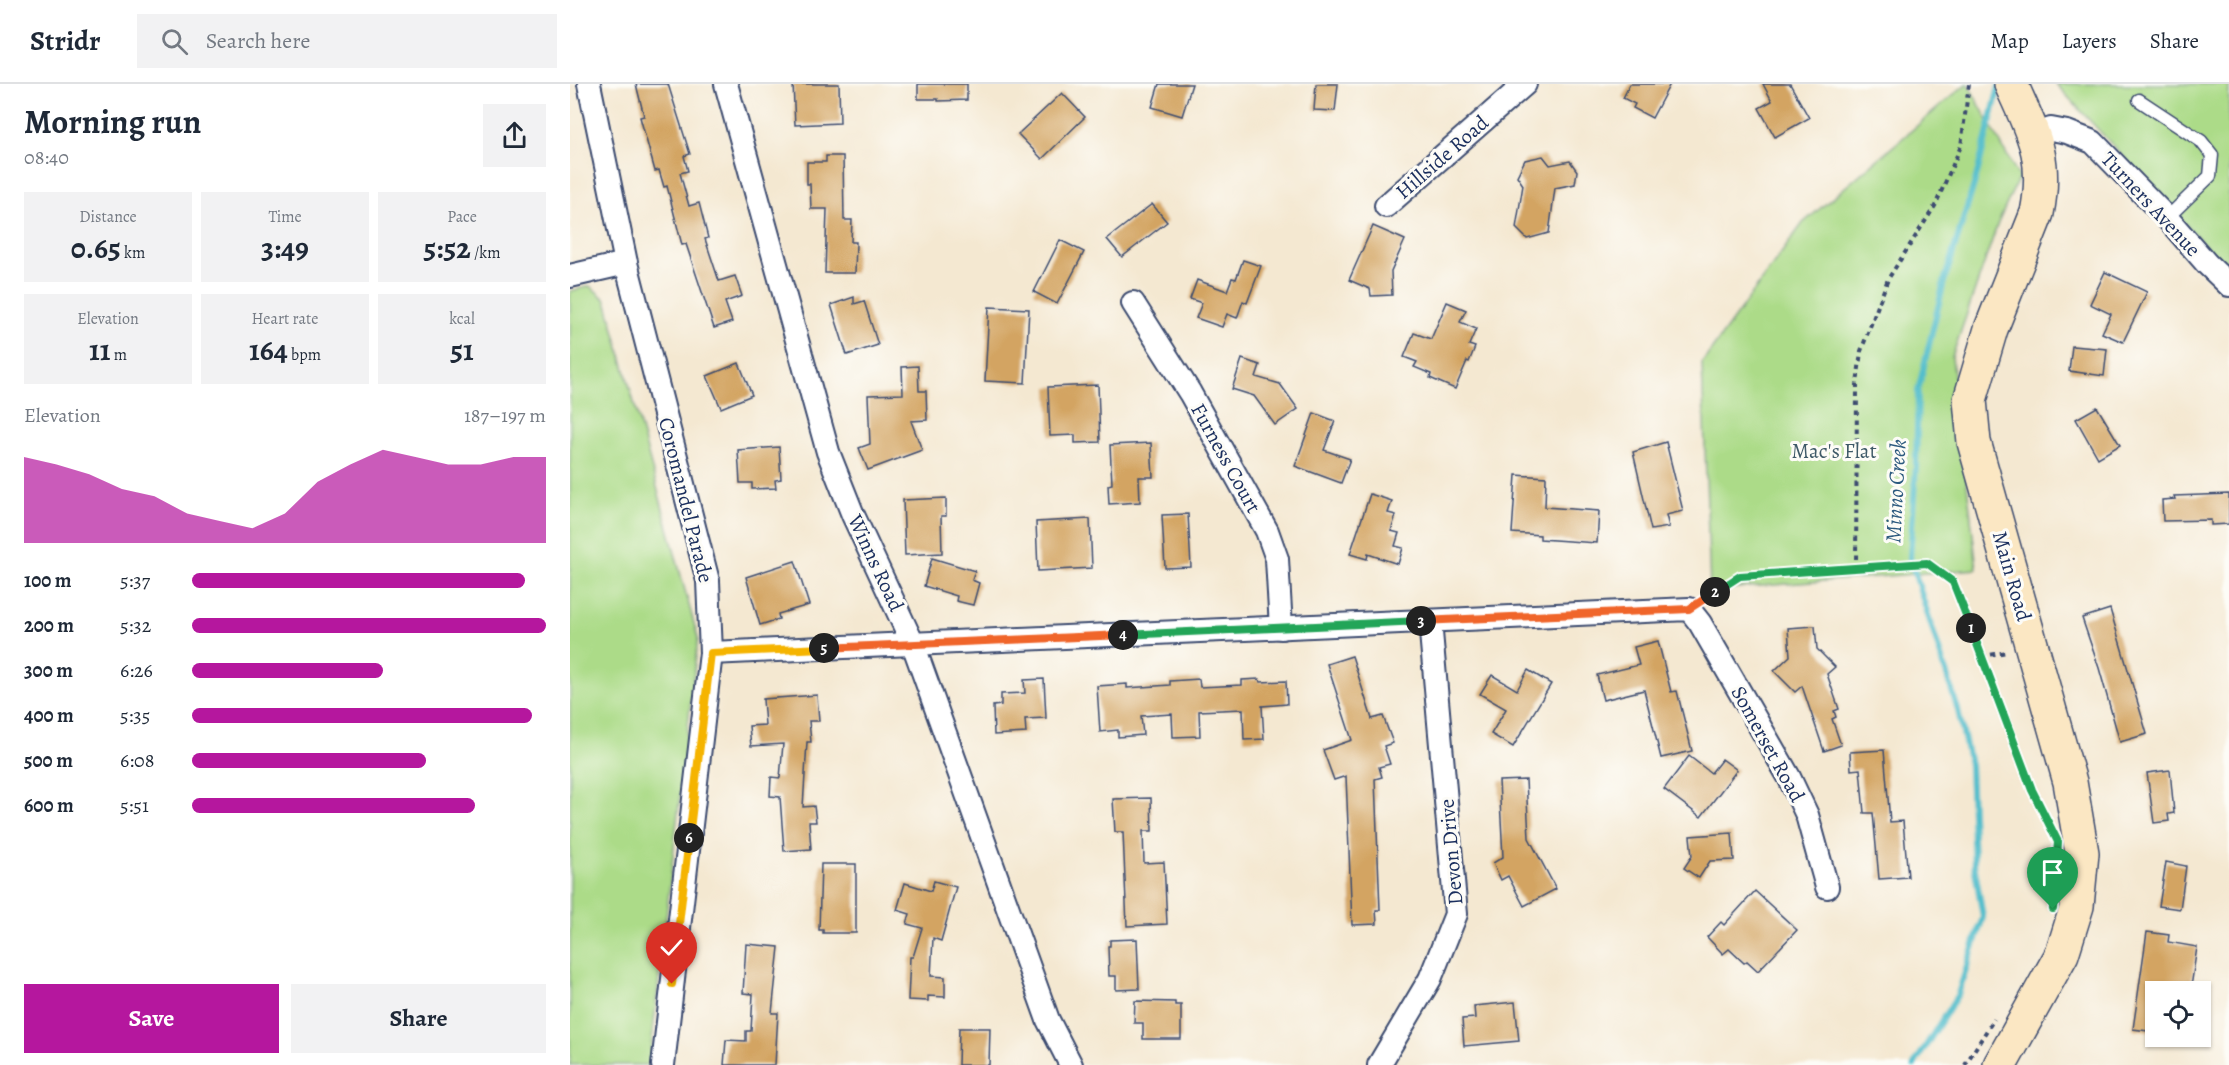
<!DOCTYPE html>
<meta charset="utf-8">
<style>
:root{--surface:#fff;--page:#f2f2f3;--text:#1f2937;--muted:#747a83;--line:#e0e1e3;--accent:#b5179e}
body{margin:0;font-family:Alegreya,serif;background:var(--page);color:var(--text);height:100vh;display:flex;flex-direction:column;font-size:22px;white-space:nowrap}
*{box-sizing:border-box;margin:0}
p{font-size:20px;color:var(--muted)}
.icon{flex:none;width:33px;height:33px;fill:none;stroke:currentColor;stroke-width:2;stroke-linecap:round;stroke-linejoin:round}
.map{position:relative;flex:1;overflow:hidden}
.side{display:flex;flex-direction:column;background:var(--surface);width:570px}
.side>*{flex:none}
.fabs{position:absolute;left:1575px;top:897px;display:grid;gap:12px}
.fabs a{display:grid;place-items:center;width:66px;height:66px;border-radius:0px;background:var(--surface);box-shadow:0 2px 4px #0004;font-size:30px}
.pin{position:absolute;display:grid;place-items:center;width:51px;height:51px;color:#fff;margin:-62px -26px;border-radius:50% 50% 50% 0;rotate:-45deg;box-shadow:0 0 6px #0007}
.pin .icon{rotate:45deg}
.km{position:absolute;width:30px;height:30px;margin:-15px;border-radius:50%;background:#222;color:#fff;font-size:16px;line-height:30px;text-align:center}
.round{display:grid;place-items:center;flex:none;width:63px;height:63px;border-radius:0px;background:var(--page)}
.overview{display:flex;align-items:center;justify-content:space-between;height:102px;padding:0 24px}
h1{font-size:33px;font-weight:700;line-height:45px}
.figures{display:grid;grid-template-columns:repeat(3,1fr);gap:9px;height:102px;padding:6px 24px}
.figures div{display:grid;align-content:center;border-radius:0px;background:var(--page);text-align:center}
.figures b{font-size:30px;font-weight:700}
.figures small{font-size:16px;font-weight:400}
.figures p{font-size:16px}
.chart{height:168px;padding:12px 24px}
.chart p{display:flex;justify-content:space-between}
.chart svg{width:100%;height:108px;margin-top:6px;fill:var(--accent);opacity:.7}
.action{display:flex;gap:12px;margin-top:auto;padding:12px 24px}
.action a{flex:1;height:69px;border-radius:0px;background:var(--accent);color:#fff;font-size:24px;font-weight:700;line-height:69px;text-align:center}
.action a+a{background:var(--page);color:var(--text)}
ul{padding:0 24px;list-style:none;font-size:20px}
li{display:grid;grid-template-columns:96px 72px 1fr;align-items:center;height:45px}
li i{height:15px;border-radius:8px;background:var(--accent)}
header{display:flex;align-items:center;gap:36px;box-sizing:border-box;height:84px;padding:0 30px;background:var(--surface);border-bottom:2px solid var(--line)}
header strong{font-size:28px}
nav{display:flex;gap:33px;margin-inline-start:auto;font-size:21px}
.search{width:420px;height:54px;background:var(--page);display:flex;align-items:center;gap:15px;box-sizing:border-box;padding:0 21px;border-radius:0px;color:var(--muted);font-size:22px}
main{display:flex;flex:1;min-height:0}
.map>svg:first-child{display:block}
.green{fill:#acdb88;stroke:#648573;stroke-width:1.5}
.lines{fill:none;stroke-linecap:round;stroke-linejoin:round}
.stream{stroke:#52becc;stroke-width:6}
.building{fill:#d3a462}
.lane-casing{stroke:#3c4b6f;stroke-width:15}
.street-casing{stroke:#3c4b6f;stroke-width:26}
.secondary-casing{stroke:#3c4b6f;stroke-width:36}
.path{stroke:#3c4b6f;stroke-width:4;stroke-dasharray:4.5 4.5;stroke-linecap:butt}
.lane{stroke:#fff;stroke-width:12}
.street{stroke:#fff;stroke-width:22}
.secondary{stroke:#fbe7c3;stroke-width:33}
.split-1-casing{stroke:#fff;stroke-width:12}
.split-2-casing{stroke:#fff;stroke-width:12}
.split-3-casing{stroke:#fff;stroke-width:12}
.split-4-casing{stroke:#fff;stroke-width:12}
.split-5-casing{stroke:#fff;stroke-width:12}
.split-6-casing{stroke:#fff;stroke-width:12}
.split-7-casing{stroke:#fff;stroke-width:12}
.split-1{stroke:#22a559;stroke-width:8}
.split-2{stroke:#22a559;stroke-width:8}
.split-3{stroke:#f0652b;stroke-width:8}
.split-4{stroke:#22a559;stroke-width:8}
.split-5{stroke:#f0652b;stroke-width:8}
.split-6{stroke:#f5b400;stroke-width:8}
.split-7{stroke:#f5b400;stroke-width:8}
.labels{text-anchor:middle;stroke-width:6;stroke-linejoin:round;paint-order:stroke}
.street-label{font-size:21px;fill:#1b2f5e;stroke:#fdfcf7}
.park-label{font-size:21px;fill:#3f5a68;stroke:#fdfcf7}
.water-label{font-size:22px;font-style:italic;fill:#2c5a7f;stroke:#fdfcf7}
</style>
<header>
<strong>Stridr</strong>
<div class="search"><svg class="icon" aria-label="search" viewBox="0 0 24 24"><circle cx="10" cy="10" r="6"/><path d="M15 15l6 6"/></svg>Search here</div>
<nav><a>Map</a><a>Layers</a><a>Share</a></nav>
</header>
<main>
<section class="side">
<div class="overview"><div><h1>Morning run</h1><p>08:40</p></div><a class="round"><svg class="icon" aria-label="share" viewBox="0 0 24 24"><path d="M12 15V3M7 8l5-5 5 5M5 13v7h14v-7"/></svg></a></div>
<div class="figures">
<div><p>Distance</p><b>0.65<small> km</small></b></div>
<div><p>Time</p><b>3:49</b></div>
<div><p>Pace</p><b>5:52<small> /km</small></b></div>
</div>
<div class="figures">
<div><p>Elevation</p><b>11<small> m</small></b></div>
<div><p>Heart rate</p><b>164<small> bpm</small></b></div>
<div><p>kcal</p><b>51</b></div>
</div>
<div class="chart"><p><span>Elevation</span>187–197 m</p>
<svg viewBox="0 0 160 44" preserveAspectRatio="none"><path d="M0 44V9L10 12L20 16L30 22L40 25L50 32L60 35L70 38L80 32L90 19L100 12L110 6L120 9L130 12L140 12L150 9L160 9V44z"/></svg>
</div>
<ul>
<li><b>100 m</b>5:37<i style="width:94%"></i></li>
<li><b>200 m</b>5:32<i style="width:100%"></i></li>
<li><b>300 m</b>6:26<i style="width:54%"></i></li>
<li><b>400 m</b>5:35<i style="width:96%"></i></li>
<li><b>500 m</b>6:08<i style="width:66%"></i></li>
<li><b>600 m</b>5:51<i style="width:80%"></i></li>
</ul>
<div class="action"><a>Save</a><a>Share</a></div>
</section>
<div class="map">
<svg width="1659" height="981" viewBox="0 0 1659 981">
<rect width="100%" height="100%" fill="#fdfcf7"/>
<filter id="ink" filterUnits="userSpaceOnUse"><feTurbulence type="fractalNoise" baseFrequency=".0167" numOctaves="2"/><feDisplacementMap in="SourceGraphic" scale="12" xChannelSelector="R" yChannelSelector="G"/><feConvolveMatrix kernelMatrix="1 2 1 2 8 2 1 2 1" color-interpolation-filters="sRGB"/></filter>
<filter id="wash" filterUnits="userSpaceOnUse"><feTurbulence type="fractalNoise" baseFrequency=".008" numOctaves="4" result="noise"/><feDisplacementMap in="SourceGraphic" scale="24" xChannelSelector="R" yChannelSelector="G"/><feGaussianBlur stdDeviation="1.35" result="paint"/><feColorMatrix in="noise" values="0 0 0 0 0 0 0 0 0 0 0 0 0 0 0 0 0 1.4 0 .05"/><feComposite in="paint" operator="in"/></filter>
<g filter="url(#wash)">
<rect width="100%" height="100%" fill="#f4e8d1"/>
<g class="green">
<polygon points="1396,0 1398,0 1449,93 1428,139 1382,273 1407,485 1140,506 1132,279 1233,139"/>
<polygon points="1486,0 1659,0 1659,186 1653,181"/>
<polygon points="20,202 36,216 128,554 79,981 0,981 0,207"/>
</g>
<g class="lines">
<polyline class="stream" points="1344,981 1388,910 1413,833 1404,780 1400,681 1388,626 1340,474 1346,382 1348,307 1374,198 1406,94 1429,3"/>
</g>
<g id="blocks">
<g class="building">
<polygon points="66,0 98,0 120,70 114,72 118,87 110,89 119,122 129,119 138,154 135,155 149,197 165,192 172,212 155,218 162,238 144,244 116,160 112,161 97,102 94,103 89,86 85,87 70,33 74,32"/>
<polygon points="223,0 269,0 270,39 225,41"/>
<polygon points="348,0 397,0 397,16 368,17 368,15 348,15"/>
<polygon points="589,0 622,0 612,32 582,23"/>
<polygon points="746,0 768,0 765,27 744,26"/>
<polygon points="1060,0 1100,0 1082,34 1063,24 1065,20 1053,14"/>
<polygon points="1193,0 1220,0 1239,34 1205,53 1189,24 1202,17"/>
<polygon points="492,9 515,33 472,75 448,50"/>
<polygon points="256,72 273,72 274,136 282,136 281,158 286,158 285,189 255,189 257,125 241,125 240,100 237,100 237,78 256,78"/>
<polygon points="973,72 980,81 1000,77 1007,87 1005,100 985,104 979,149 957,155 946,144 953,101 947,92 955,76"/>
<polygon points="582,120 597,138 552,173 537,155"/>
<polygon points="803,142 835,156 821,187 822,211 801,212 800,205 779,196"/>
<polygon points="490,156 514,168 487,220 464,208"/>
<polygon points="673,176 691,182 677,219 673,217 667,234 657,230 652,243 626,234 632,219 620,215 627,196 657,207 662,194 666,195"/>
<polygon points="1535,188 1577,208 1553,258 1532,249 1541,230 1520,220"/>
<polygon points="284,213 284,220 294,217 308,261 277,271 261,221"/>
<polygon points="877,218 896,226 890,238 906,245 899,261 905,263 899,278 897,277 885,305 860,294 861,290 844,283 847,278 834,273 844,249 861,255"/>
<polygon points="419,223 459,225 455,299 415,297"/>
<polygon points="1502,262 1537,265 1534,292 1499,287"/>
<polygon points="672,275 690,281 686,293 710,300 728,325 705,341 684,312 662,305"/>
<polygon points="169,279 182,311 151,324 137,292"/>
<polygon points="348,282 349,307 356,307 357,336 341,337 352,366 298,386 289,364 300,360 298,311 333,310 332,283"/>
<polygon points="528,301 530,358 505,359 505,351 480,352 478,303"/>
<polygon points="1527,323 1550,361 1528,374 1506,335"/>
<polygon points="744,329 765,337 754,366 780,375 771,399 725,382"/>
<polygon points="1096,358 1113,427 1096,431 1099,443 1081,446 1063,368"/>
<polygon points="581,359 583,393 569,393 570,418 539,420 538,401 542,400 540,361"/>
<polygon points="209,363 211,395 205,396 206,404 182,405 182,399 170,399 168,366"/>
<polygon points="946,391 976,393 975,423 1029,427 1027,459 970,455 970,451 942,449"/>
<polygon points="800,410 822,417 818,429 826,431 821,447 829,449 825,462 833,464 828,480 798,470 797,475 780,470"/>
<polygon points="1659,410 1659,440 1641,441 1641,436 1593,437 1592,416 1605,415 1604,412"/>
<polygon points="376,414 376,432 371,432 372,469 335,471 333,416"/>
<polygon points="618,430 621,483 595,484 592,431"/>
<polygon points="520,435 522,484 468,487 466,438"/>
<polygon points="362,474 405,487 402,496 409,499 403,521 386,517 387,512 354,502"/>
<polygon points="225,477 239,521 208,530 209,535 190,541 176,493"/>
<polygon points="1540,525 1577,650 1550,658 1529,584 1512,534"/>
<polygon points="1245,542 1247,565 1265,583 1257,590 1269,625 1264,627 1266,633 1262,635 1271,661 1254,667 1232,602 1225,608 1204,587 1220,572 1218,544"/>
<polygon points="1088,557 1101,608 1107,607 1122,667 1091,674 1074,606 1033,616 1027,591 1069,581 1064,563"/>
<polygon points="782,572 802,635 813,632 823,659 814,662 820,680 809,683 812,693 805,695 810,826 806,826 807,840 782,841 776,692 764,696 753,666 782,656 757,580"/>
<polygon points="958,586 981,600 943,663 921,650 936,625 910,610 922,591 947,606"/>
<polygon points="474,595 476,634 455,635 456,649 424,651 423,622 431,621 431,610 455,609 454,596"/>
<polygon points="629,595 630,603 672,601 672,596 689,595 690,598 716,597 717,620 692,622 694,655 674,656 673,625 629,627 630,652 603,653 602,630 571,632 573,651 548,653 548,646 530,648 527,602 557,600 557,604 600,601 600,597"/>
<polygon points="247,611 249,637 239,637 241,658 237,658 233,723 244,722 246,738 239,738 241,765 214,767 210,713 200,712 201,693 210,694 213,660 181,662 179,642 195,641 193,615"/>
<polygon points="1314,666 1320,738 1333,737 1338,793 1309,795 1303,729 1294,729 1290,685 1281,686 1280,668"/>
<polygon points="1119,672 1141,689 1152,675 1167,686 1131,733 1094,705"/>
<polygon points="1600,686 1604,729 1598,730 1599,737 1584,739 1577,689"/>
<polygon points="956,696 959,754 986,805 954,822 938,792 931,796 923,779 933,773 929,697"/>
<polygon points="581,714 582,747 573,747 574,779 594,778 597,840 557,842 553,748 545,748 543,715"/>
<polygon points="1162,749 1164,776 1140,777 1129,794 1114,784 1122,772 1120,752"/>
<polygon points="1596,778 1616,782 1610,825 1589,822"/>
<polygon points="251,780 286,780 286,849 253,849 253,846 249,846"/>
<polygon points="364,797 386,803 371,857 363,854 361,892 375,893 375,913 358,912 358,917 338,916 340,873 343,873 352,844 337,840 340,830 327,826 335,799 361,807"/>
<polygon points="1185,807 1227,846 1188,887 1177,877 1174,879 1159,865 1153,870 1137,853 1151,838 1154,841"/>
<polygon points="1577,848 1599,851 1598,858 1627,863 1621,903 1602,900 1601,908 1586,908 1586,948 1563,945"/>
<polygon points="567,855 569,905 546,906 546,892 539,892 538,862 540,862 540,856"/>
<polygon points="176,860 209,863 202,929 208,929 205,981 154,981 156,956 176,957 176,947 181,947 183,910 173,909"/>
<polygon points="565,917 605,918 605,921 611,921 611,955 573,955 573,939 564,939"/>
<polygon points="945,918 949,957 894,962 892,935 905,934 904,922"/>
<polygon points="389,944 420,944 419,981 388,981"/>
</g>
</g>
</g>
<g filter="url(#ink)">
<use href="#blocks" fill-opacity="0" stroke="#3c4b6f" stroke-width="1.5"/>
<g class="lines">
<g class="lane-casing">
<polyline id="lane" points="1569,16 1631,57 1642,71 1640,92 1597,134"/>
</g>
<g class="street-casing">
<g id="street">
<polyline points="19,0 56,179 138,497 141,569 93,981"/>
<polyline points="156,0 258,368 283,431 343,560 478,936 501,981"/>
<polyline points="1464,52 1481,45 1497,48 1523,58 1597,134 1637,180 1659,201"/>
<polyline points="816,122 955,0"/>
<polyline points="0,192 56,179"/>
<polyline points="563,219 620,309 697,447 707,475 711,544"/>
<polyline points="141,569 1119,525 1130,539 1219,693 1237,731 1257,803"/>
<polyline points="809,981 860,895 886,830 860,537"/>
</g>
</g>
<g class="secondary-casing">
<path id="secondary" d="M 1430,981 L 1492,870 L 1507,822 L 1512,769 L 1500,698 L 1404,358 L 1400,316 L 1421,245 L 1467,129 C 1478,73 1463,50 1441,0"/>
</g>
<g class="path">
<polyline points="1286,484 1287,300 1291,267 1318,195 1365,122 1391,62 1399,0"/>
<polyline points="1135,515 1170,492 1357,479 1383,498 1462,706 1479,739"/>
<polyline points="1412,572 1438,568"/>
<polyline points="1395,981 1424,935"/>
</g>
<use href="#lane" class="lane"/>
<use href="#street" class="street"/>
<use href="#secondary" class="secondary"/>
</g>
</g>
<g class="lines" filter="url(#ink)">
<g class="split-1-casing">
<polyline id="split-1" points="1401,544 1462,706 1488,758 1483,825"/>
</g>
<g class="split-2-casing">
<polyline id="split-2" points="1145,508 1170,492 1357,479 1383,498 1401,544"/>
</g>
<g class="split-3-casing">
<polyline id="split-3" points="851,537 1119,525 1145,508"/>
</g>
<g class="split-4-casing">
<polyline id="split-4" points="553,551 851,537"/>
</g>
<g class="split-5-casing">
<polyline id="split-5" points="254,564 553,551"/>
</g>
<g class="split-6-casing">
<polyline id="split-6" points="119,754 141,569 254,564"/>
</g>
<g class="split-7-casing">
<polyline id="split-7" points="102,900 119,754"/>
</g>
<use href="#split-1" class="split-1"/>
<use href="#split-2" class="split-2"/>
<use href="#split-3" class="split-3"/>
<use href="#split-4" class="split-4"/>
<use href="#split-5" class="split-5"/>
<use href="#split-6" class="split-6"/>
<use href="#split-7" class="split-7"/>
</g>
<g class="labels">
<g class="street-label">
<text transform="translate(872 73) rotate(-41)" y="7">Hillside Road</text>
<text transform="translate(1581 120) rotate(47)" y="7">Turners Avenue</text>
<text transform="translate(656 374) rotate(61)" y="7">Furness Court</text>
<text transform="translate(116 416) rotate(76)" y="7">Coromandel Parade</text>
<text transform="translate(306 479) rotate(65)" y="7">Winns Road</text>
<text transform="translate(1442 492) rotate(74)" y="7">Main Road</text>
<text transform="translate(1198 660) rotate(61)" y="7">Somerset Road</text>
<text transform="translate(881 768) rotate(-95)" y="7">Devon Drive</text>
</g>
<g class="park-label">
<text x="1264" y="374">Mac's Flat</text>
</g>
<g class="water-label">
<text transform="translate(1325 407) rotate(-87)" y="8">Minno Creek</text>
</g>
</g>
</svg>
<div class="fabs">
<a><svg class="icon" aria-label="locate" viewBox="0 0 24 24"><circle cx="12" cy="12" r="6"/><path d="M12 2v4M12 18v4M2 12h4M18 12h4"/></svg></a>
</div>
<div class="pin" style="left:1483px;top:825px;background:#1e9e55"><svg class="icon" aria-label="arrive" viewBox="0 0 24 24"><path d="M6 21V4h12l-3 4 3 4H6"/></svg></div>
<div class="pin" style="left:102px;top:900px;background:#d93025"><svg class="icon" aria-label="check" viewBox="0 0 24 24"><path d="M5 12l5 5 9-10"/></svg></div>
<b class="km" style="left:1401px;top:544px">1</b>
<b class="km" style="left:1145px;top:508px">2</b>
<b class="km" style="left:851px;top:537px">3</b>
<b class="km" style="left:553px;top:551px">4</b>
<b class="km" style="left:254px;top:564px">5</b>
<b class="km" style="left:119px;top:754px">6</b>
</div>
</main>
